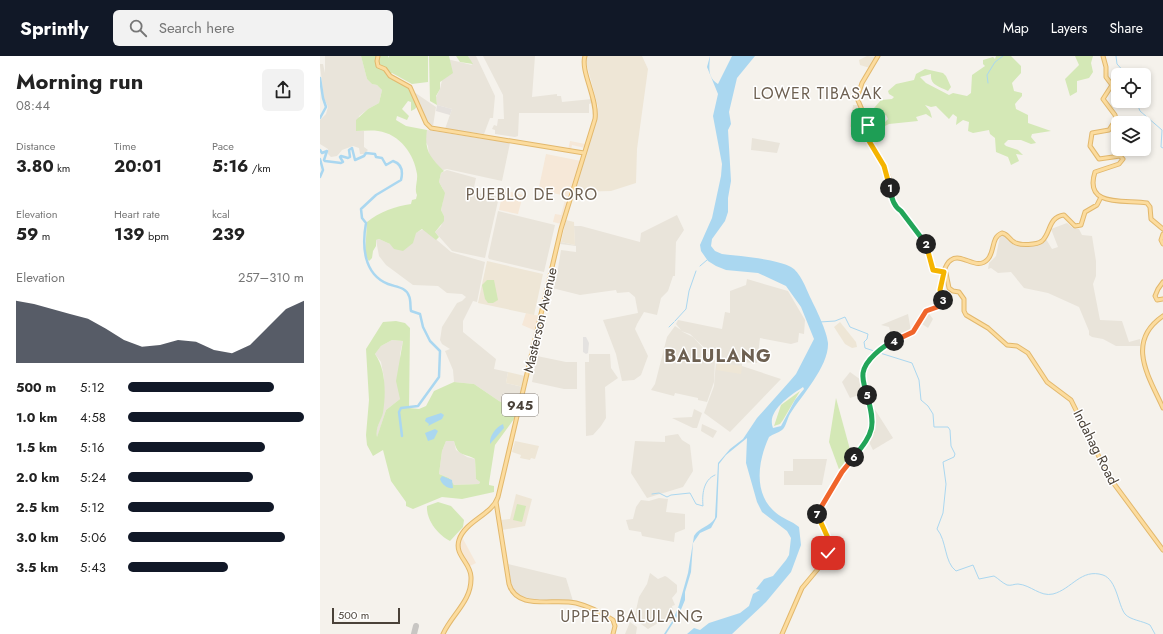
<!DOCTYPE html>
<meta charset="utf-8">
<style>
:root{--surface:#fff;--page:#f2f2f2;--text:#222;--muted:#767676;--accent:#111827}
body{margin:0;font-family:Jost,sans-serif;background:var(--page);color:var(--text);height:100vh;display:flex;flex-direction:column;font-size:15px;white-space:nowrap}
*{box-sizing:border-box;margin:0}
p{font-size:13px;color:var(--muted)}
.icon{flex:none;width:22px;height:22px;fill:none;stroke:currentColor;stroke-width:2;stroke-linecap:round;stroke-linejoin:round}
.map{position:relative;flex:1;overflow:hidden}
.details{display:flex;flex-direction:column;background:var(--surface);width:320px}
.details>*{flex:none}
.fabs{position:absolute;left:791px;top:12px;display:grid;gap:8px}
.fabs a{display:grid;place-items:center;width:40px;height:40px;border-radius:6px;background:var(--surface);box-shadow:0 2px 6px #0003;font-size:20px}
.scale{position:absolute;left:12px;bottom:10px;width:68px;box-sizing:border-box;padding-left:4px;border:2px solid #4a4239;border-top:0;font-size:11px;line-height:14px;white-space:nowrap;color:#4a4239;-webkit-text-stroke:3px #fff;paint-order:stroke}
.pin{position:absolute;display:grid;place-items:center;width:34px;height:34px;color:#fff;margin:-17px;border-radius:8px;box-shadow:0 2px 6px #0006}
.km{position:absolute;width:20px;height:20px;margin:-10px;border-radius:50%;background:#222;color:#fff;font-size:11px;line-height:20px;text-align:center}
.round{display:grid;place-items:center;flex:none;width:42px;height:42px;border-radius:6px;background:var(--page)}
.headline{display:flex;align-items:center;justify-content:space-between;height:68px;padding:0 16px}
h1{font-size:22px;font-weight:700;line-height:30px}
.figures{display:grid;grid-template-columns:repeat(3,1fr);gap:6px;height:68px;padding:4px 16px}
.figures div{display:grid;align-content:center}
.figures b{font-size:17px;font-weight:700}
.figures small{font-size:11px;font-weight:400}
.figures p{font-size:11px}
.chart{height:112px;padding:8px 16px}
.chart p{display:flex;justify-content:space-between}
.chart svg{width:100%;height:72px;margin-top:4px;fill:var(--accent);opacity:.7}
ul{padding:0 16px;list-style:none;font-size:13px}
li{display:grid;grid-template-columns:64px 48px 1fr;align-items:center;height:30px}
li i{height:10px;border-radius:5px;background:var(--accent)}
header{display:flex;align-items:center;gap:24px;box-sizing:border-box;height:56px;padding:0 20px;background:var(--accent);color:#fff}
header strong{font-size:19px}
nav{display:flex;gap:22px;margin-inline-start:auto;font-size:14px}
.search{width:280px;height:36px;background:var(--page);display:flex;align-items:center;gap:10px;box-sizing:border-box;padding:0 14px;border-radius:6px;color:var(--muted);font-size:15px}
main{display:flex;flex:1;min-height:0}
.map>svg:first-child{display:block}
.residential{fill:#e9e4da}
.commercial{fill:#f6e8d8}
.industrial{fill:#e5e1dd}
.education{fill:#eee6d6}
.green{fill:#d4e8b6;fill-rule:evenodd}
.parking{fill:#e4e2e0}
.water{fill:#aad7f0;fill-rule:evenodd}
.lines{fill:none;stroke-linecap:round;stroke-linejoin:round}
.stream{stroke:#aad7f0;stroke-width:1}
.river{stroke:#aad7f0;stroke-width:2.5}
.runway{stroke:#c8c6c3;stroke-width:6}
.major-casing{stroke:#e2b86d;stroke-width:5}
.major{stroke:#fcdc9e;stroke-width:3}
.split-1-casing{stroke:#fff;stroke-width:8}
.split-2-casing{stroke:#fff;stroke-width:8}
.split-3-casing{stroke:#fff;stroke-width:8}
.split-4-casing{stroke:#fff;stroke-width:8}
.split-5-casing{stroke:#fff;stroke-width:8}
.split-6-casing{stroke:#fff;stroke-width:8}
.split-7-casing{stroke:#fff;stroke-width:8}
.split-8-casing{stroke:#fff;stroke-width:8}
.split-1{stroke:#f5b400;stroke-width:5}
.split-2{stroke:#22a559;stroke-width:5}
.split-3{stroke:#f5b400;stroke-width:5}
.split-4{stroke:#f0652b;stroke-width:5}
.split-5{stroke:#22a559;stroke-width:5}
.split-6{stroke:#22a559;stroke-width:5}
.split-7{stroke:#f0652b;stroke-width:5}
.split-8{stroke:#f5b400;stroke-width:5}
.labels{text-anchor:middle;stroke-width:3;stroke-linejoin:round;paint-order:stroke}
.shield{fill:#fff;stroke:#807b74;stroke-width:1}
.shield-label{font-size:13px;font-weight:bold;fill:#4a4239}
.street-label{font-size:14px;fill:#4a4239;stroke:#fff}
.quarter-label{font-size:16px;letter-spacing:1px;fill:#6d6051;stroke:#fff}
.district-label{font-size:18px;font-weight:bold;letter-spacing:1px;fill:#6d6051;stroke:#fff}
</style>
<header>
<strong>Sprintly</strong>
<div class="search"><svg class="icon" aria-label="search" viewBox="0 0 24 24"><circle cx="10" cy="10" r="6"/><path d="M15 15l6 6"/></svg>Search here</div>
<nav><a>Map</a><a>Layers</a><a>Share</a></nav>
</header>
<main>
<section class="details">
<div class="headline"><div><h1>Morning run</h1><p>08:44</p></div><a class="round"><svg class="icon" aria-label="share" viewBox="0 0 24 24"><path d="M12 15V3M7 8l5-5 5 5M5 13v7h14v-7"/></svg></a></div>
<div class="figures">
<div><p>Distance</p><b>3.80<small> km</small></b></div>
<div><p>Time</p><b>20:01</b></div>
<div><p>Pace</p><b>5:16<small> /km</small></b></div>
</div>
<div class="figures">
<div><p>Elevation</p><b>59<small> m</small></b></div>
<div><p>Heart rate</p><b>139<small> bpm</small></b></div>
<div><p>kcal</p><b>239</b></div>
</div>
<div class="chart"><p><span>Elevation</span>257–310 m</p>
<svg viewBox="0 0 160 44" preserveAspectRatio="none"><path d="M0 44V6L10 8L20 11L30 14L40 17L50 23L60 30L70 34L80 33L90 30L100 31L110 36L120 38L130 33L140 22L150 11L160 6V44z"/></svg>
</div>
<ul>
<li><b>500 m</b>5:12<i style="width:83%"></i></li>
<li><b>1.0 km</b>4:58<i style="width:100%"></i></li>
<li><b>1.5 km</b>5:16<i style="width:78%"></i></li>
<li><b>2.0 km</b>5:24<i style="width:71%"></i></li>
<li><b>2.5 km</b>5:12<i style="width:83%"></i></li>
<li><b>3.0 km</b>5:06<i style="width:89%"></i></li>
<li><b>3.5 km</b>5:43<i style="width:57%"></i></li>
</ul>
</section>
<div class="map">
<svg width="843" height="578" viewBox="0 0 843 578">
<rect width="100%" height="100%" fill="#f5f2ec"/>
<g class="residential">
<polygon points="5,0 41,0 47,23 52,28 57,29 62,34 59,47 48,53 39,60 36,75 44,75 44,91 48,94 44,98 40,98 39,92 33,90 22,94 17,100 11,101 8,98 8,93 0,88 0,64 6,58 8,51 4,42 0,10 0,8 3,8 5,17"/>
<polygon points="148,0 156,0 175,40 173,62 170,62 164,78 125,73 132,53 117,49 116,41 120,33 127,3 152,9"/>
<polygon points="163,0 215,0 212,41 237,38 237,40 241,40 242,46 272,43 272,47 269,48 269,57 199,57 198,80 195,81 175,78 175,74 172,73 174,69 177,70 178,63 184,63 183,39"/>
<polygon points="94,36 116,51 113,70 107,66"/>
<polygon points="107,74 190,87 182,125 127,113 123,114 113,106 109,99 108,90 105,84"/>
<polygon points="432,82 460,87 457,97 431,94"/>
<polygon points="127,114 156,122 153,136 179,141 165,202 132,195 115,176 121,170 124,160 121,154 123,145 123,133 119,126 121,117"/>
<polygon points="178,155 235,169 224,216 169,203 168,201"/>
<polygon points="357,159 364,174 356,186 355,220 353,220 348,235 341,242 337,259 324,256 317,268 315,273 328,300 321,319 314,324 302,325 296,298 283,264 318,257 315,241 309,236 297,237 296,234 260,239 232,232 236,225 241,194 256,196 256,190 240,188 241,186 255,189 254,170 261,170 320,186 321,177"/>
<polygon points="747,167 753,172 759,173 762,179 772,180 776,205 776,220 773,228 780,264 802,265 809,286 820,283 820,290 796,290 783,283 772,281 769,279 769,275 759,251 728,237 704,232 691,216 678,217 671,212 668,213 669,207 676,200 680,180 684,179 697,190 719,188 726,183 732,193 738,191 731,173"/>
<polygon points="104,173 131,196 165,206 157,246 153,245 143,265 143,276 176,303 174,313 188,316 186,327 203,331 198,354 179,345 154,328 134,326 133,314 125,295 130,293 122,288 120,284 122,271 137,247 142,245 146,241 142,238 127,237 118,230 93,229 66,209 59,200 56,184 59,183 70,188"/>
<polygon points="427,223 468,235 485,264 484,278 479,277 478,286 471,288 440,282 437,307 422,306 422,310 461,323 410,376 384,357 394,330 396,305 395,302 370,278 361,275 373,281 395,305 394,326 387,346 378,344 378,342 355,337 354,340 331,334 335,328 347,281 355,270 361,274 356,268 358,264 402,273 405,256 410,257 410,235 426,229"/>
<polygon points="607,255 613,263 608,272 599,266"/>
<polygon points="588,258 591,275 573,285 569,271 561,269"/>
<polygon points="72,284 83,285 80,298 80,343 66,354 57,382 56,375 63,356 64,322 61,306 55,298 61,290"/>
<polygon points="269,298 290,298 291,312 298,322 285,331 286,362 281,370 273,379 266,380 265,306 269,306"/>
<polygon points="217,300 246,306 257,306 257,333 244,333 212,326"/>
<polygon points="530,316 541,324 545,337 530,342 522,326"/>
<polygon points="554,352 573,382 553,394 548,384 550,380 551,353"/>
<polygon points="374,353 382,357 377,372 373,372 352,362 372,361"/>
<polygon points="382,368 397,375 393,382 381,375"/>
<polygon points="358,378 362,384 370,389 373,415 363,431 327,442 311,417 315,385 345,386 345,380"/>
<polygon points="126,385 134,385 136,394 147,401 155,403 156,423 160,426 159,428 134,429 129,422 119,418 122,395"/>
<polygon points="473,403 507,403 502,429 464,429 464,415 473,415"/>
<polygon points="339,442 348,443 346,456 365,458 365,473 355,477 354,486 322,480 321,476 309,474 306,464 313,463 316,451 321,444 329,445"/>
<polygon points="188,508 246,522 253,545 200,543 192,533"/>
<polygon points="330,517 338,523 345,520 347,521 357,529 357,536 352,542 355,549 352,550 354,561 352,565 343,564 328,573 314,563 319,541 327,528"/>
<polygon points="310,566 317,571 316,578 305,578"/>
</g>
<g class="commercial">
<polygon points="250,85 265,88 265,92 252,89 251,94 248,94"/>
<polygon points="226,98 261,105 250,141 220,134 219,131"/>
<polygon points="183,134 203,139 198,158 179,154"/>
<polygon points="245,144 248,145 241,168 233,166 235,158 241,159"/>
<polygon points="206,257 220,260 216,275 202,269"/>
<polygon points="142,481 156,507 148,511 142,499 139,491"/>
</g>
<polygon class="industrial" points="117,49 132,53 130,59 116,55"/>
<g class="education">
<polygon points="267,0 322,0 328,13 317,93 316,127 291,135 254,136 277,61 278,51 266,6"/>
<polygon points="547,0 557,1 550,12 540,9 539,4"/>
<polygon points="533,49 538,49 537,61 540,60 541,64 538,65 539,68 530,71"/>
<polygon points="246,164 254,166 255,189 241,186"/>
<polygon points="167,205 223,218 214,259 158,247"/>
<polygon points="520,266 536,286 537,291 532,292 525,288 514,271"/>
<polygon points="397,307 422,310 421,318 396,314"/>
<polygon points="188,316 205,320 203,331 186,327"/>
<polygon points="195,385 219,390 215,403 211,402 210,404 200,402 201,399 192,396"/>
<polygon points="196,438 212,443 205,470 182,474 181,464 190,463"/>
</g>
<g class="green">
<path d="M 41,0 L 68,0 L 68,2 L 69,0 L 108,0 L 108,26 L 92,28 L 72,17 L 70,19 L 90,29 L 97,50 L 95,53 L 91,55 L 91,46 L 88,45 L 82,53 L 89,60 L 87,64 L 77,60 L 76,64 L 86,70 L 107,74 C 104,95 110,101 124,115 L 121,117 L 119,126 L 125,137 L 121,154 L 124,160 L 124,165 L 115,176 L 119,181 L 116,184 L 102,173 L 96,177 L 93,187 L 83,195 L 74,193 L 70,188 L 59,183 L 56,184 L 56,190 L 53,195 L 52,202 L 49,205 L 45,199 L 47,166 C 59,156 76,150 91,148 L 92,144 L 96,143 L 97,139 C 94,133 98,125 97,118 C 94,98 80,78 58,75 C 51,74 43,75 36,75 L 36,64 L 48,53 L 59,47 L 62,34 L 57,29 L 52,28 L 47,23 Z"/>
<polygon points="109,0 129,0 133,17 120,26 120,33 116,40 117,49 110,45"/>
<polygon points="136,0 148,0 153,8 140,6"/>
<path d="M 676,0 L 691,0 L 701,10 L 701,17 L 692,27 L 694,35 L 702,37 L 702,40 L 695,48 L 696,53 L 708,59 L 708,67 L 731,75 L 712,78 L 711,81 L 716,87 L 711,88 L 701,84 L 688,84 L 684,88 L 686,90 L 698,94 L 703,99 L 696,98 L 699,105 L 691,109 L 688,101 L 676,96 L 675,82 L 670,78 L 669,74 L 653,77 L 648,75 L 649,66 L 643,64 L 636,69 L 637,61 L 633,58 L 629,63 L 616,50 L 611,51 L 605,49 L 610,55 L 612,62 L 606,58 L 596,61 L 598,65 L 569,68 L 565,70 L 565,66 L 568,63 L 566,59 L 564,60 L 563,57 L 558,60 L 554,58 L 557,55 L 554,52 L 561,44 L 572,43 L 574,41 L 569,38 L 568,35 L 576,28 L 594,24 L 596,18 L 605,13 L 623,17 L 626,20 L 631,31 L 628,35 C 618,30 610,29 611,18 L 600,21 L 606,27 L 629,39 L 633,37 L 647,40 L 651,37 L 652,19 L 665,10 L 663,8 L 663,4 L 673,1 L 675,3 Z"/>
<polygon points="755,0 773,0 771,7 773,16 769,22 757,25 757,36 750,40 745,23 759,9"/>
<polygon points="167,224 174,224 178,244 173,247 168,247 165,243 162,229"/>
<path d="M 76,265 L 85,267 L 90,272 L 89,352 L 99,353 L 106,350 L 114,335 L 134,326 L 154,328 L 179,345 L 196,353 L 194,363 L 175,389 L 169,427 L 169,429 L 174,430 L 174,436 L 142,443 L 122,441 L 93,453 L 86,450 L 86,446 L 71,425 L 63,394 L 53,400 L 47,389 L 46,379 L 49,344 L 46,293 L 63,266 ZM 72,284 L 83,285 L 76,325 L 80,343 L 66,354 L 57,381 C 55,372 61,365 63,357 C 66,338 66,313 55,298 L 61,290 ZM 126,385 L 134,385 C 138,402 144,396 155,403 L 156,423 L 160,426 L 159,428 L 134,429 L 129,422 L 119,418 L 122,395 Z"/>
<polygon points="480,335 463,364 460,368 454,370 461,349"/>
<polygon points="516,342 532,401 520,416 509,386"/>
<path d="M 118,446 L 131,450 L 144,464 L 143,471 L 130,485 C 118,479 106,464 107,450 Z"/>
<polygon points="197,448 206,450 202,466 193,464"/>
</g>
<polygon class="parking" points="263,281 266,281 269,287 268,297 266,298 263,296"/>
<g class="water">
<path d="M 390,0 C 390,8 386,21 398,28 L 412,0 L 435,0 L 417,22 L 409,56 L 411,68 L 408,74 L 411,125 L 408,142 L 408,156 L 405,165 L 392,183 L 391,190 L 395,195 L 402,198 C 419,200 457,203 471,211 C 480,216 486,232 490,241 C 496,253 507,275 508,287 C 509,310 482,339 470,358 C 467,363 466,371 462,374 C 458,377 453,378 449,381 C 438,405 433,437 455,456 C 463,463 472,465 479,471 L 481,489 L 471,516 L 446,546 L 412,578 L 367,578 L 374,572 L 380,574 L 389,567 L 420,557 L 429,550 L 433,538 L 440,534 L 436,533 L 444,523 L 453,520 L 466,504 L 469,499 L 471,482 L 467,475 L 442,456 L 437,446 L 426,407 L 427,382 L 406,399 L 399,408 L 397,461 L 391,472 L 380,477 L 373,487 L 371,516 L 365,536 L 365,544 L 360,556 L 346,578 L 344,578 L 353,564 L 359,549 L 368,517 L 374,480 C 379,471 390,471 395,462 L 398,407 L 410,393 L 423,383 L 437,362 L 470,325 L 476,318 L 494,283 L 481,251 L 466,230 L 438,217 L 406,214 L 396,210 L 388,205 L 381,195 L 380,189 L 392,162 L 401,120 L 402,108 L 393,60 L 398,38 L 387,11 ZM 483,331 L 484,333 L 475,344 L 461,370 L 453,372 C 446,355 471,339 483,331 Z"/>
<polygon points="121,357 124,359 122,363 108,370 109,368 105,365 106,362"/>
<path d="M 183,368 L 184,372 L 170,388 C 169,380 176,371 183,368 Z"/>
<polygon points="115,373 118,375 114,383 108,385 105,377"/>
<path d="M 122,420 L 132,424 L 133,432 C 128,433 122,429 120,423 Z"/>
</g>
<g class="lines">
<g class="stream">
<polyline points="796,0 797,8 807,19"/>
<polyline points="668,27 667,19 675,6 683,0"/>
<polyline points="816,45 820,55 842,74 841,91 843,92"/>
<polyline points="380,210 387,204"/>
<polyline points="355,265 366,253 369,235 376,215"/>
<polyline points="500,266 515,265 525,261 530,271 548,278 547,283 544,286 545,292 557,296"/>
<polyline points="349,271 354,266"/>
<path d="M 560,297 L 592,307 L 599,324 L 601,344 L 608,350 L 613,358 L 614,371 L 628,371 L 630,374 L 631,390 L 635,398 L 634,401 L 623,406 L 626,428 L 623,457 L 617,473 C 627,485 624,506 636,515 L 653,509 L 659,523 L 674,520 C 679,523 681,526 687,529 C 691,530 694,528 698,528 C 711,529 720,541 733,538 C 752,533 761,512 783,519 C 797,524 798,549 805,558 C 810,564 823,565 830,569 L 835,578"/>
<path d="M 332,438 L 339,437 L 347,441 L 351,439 L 370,437 L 376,448 L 383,450 C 382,439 383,424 395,419"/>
</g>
<g class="river">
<polyline points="0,22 3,42 6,51 0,62"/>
<path d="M 0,94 L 2,97 L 7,95 L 4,104 L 5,105 L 21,107 L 23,106 L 20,101 L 21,100 L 28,102 L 30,101 L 29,94 L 32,92 L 35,104 L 44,100 L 46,97 L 55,98 L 56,101 L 62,102 L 66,109 L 73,105 C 82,108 83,116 81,124 L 56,139 L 41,153 L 42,162 L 46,167 C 42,189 43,218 68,228 C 76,231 86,231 89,240 C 91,244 90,250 91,255 L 100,258 L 103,271 L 110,285 L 120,295 L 119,321 L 98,350 L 81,352 L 79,356 L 82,380"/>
<polyline points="0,103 3,114 0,121"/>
</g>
<polyline class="runway" points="94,578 96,570"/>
<g class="major-casing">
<g id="major">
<polyline points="58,0 57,5 58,10 65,13 70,20 90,31 106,67 111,72 264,97"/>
<polyline points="558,0 542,27 537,42 548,68 550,87 564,109 569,122 572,145 606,187 613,214 626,217 629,232 633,235 639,236 644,243 644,255 646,259 668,272 687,289 697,290 708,297 727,326 751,344 789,421 843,494"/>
<path d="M 783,0 L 786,11 L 786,21 L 792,29 L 783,43 L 795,59 L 796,63 L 789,74 L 772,77 L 770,90 L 779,103 L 800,100 L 803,103 L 799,108 L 775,116 C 763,153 808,143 827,147 L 830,151 L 831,163 L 843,173"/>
<polyline points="843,178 841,184 843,188"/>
<polyline points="843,226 838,233 835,240 837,244 843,243"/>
<path d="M 843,260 C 805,286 829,321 843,352"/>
<path d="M 176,446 L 189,528 C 197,555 233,542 256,547 C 268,550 282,557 293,564 L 295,570 L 293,578"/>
<path d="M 123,578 C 132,558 152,545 151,521 C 151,507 134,499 139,484 C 145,465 172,459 178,441 L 241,173 L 275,63 C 278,43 260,15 265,0"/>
<path d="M 462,578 L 482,532 L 507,502 L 508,482 L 498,461 L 497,455 L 522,416 L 552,376 L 551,354 L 543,322 L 546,309 L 565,290 L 593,275 L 604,256 L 621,250 C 624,244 621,241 620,235 C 620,228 624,208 631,204 C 642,196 657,216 668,203 C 675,195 671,181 682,177 C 688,178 689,183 694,186 C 700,190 717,189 722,185 C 731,177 728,161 744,159 L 755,170 L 761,169 L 765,156 L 777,149 L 781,141"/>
</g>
</g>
<use href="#major" class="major"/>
</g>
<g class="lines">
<g class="split-1-casing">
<polyline id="split-1" points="548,69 549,85 564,110 570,132"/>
</g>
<g class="split-2-casing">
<path id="split-2" d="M 570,132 C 571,141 573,150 581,155 L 606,188"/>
</g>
<g class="split-3-casing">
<polyline id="split-3" points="606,188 613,214 624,216 620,234 623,244"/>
</g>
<g class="split-4-casing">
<polyline id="split-4" points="574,285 593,276 606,255 620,250 623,244"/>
</g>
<g class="split-5-casing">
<path id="split-5" d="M 547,339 C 545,332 542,324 543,317 C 545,304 563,290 574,285"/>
</g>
<g class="split-6-casing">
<path id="split-6" d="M 534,401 C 554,376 556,371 547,339"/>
</g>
<g class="split-7-casing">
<polyline id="split-7" points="497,458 522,416 534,401"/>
</g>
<g class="split-8-casing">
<polyline id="split-8" points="497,458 508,482 508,497"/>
</g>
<use href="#split-1" class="split-1"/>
<use href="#split-2" class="split-2"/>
<use href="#split-3" class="split-3"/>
<use href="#split-4" class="split-4"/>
<use href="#split-5" class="split-5"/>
<use href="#split-6" class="split-6"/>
<use href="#split-7" class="split-7"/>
<use href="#split-8" class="split-8"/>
</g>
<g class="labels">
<rect class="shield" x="182" y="338" width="36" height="22" rx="3"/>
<g class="shield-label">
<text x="200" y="354">945</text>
</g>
<g class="street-label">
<text transform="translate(220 264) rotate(-77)" y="5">Masterson Avenue</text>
<text transform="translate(776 391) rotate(63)" y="5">Indahag Road</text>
</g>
<g class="quarter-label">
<text x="498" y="43">LOWER TIBASAK</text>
<text x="212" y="144">PUEBLO DE ORO</text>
<text x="312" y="566">UPPER BALULANG</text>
</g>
<g class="district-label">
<text x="398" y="306">BALULANG</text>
</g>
</g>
</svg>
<div class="fabs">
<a><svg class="icon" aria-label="locate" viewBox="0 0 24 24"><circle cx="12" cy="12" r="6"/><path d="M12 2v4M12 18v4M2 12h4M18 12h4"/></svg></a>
<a><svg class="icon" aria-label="layers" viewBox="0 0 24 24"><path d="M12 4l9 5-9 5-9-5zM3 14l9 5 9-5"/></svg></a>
</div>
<div class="scale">500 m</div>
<div class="pin" style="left:548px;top:69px;background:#1e9e55"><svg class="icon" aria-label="arrive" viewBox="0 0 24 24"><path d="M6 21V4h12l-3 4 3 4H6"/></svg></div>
<div class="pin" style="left:508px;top:497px;background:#d93025"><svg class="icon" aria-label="check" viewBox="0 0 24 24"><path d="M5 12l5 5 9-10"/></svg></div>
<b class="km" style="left:570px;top:132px">1</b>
<b class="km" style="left:606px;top:188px">2</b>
<b class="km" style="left:623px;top:244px">3</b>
<b class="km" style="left:574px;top:285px">4</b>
<b class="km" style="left:547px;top:339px">5</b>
<b class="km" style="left:534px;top:401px">6</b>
<b class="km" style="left:497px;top:458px">7</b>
</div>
</main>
